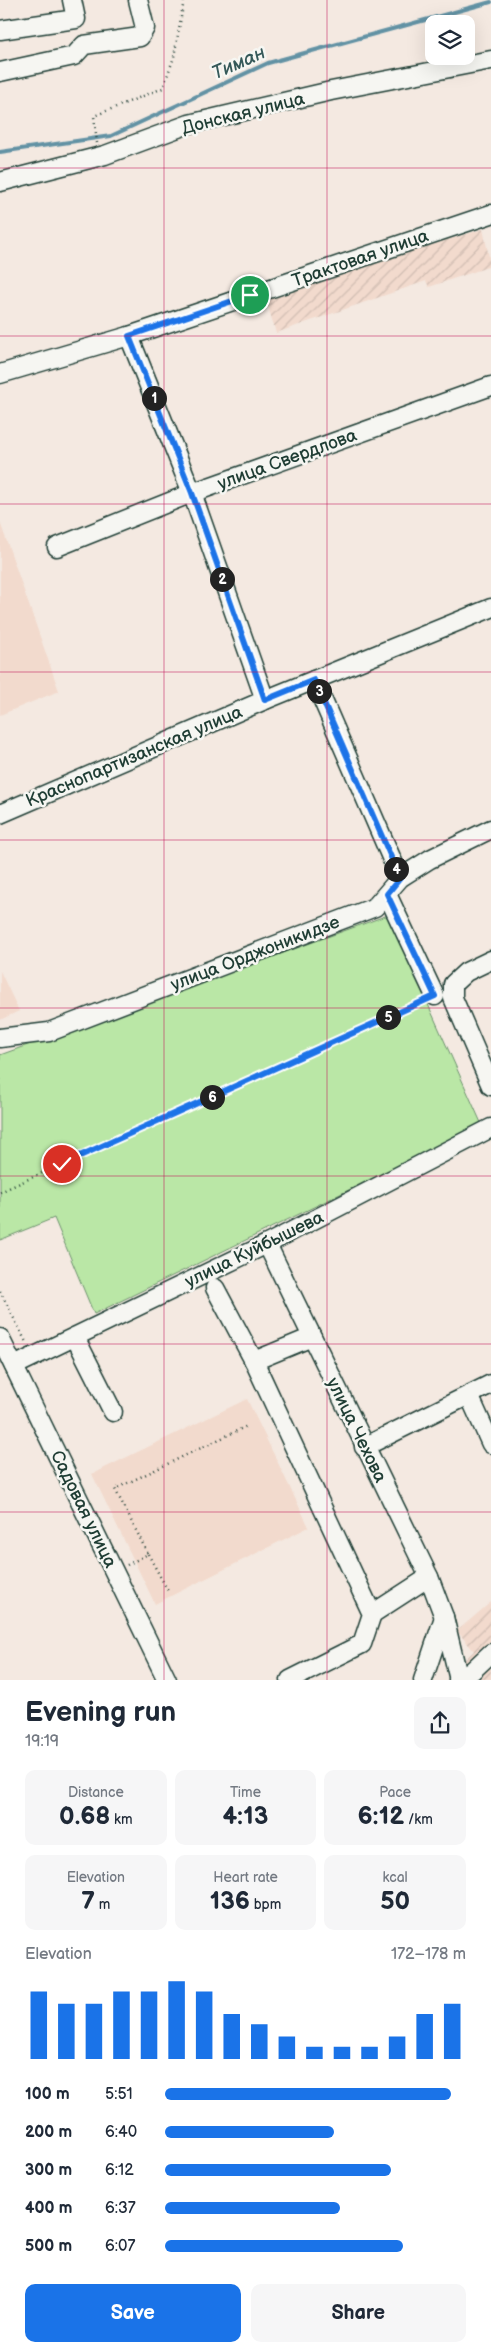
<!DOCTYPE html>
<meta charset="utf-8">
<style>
:root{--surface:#fff;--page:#f6f6f7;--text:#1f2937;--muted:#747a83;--accent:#1a73e8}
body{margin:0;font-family:"Balsamiq Sans",sans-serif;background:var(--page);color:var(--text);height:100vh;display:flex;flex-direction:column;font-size:19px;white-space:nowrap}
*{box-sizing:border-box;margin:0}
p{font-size:16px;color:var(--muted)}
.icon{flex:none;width:28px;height:28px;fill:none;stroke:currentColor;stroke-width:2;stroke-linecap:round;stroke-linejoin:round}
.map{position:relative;height:1680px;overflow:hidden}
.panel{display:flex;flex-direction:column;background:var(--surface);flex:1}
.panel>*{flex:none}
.controls{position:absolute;left:425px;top:15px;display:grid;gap:10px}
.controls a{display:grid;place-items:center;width:50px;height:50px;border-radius:10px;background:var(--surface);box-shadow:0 5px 20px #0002;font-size:25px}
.pin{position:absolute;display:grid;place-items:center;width:42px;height:42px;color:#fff;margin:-21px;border:2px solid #fff;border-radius:50%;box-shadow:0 1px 5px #0007}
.km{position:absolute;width:25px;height:25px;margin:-12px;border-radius:50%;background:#222;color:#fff;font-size:14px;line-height:25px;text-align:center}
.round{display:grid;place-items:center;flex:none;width:52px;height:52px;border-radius:10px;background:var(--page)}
.head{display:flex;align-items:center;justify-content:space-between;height:85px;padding:0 25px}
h1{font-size:28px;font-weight:800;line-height:38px}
.figures{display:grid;grid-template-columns:repeat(3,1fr);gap:8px;height:85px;padding:5px 25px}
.figures div{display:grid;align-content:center;border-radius:10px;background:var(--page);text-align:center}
.figures b{font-size:25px;font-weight:800}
.figures small{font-size:14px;font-weight:400}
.figures p{font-size:14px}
.chart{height:140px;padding:10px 25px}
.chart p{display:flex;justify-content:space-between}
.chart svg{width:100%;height:90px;margin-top:5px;stroke:var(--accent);stroke-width:6}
.button{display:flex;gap:10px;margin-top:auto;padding:10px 25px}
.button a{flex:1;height:58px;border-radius:10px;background:var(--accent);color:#fff;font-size:20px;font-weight:800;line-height:58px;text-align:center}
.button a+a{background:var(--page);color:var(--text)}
ul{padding:0 25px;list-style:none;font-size:16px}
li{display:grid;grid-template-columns:80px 60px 1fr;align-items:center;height:38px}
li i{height:12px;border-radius:6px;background:var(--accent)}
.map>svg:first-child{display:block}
.built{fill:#f2dacd}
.industrial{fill:url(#industrial-furrows)}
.park{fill:#bae7a6;stroke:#6c926d}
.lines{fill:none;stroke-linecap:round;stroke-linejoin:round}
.stream{stroke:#6292a4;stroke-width:4}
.minor-casing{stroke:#1f3d34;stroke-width:21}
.path{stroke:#1f3d34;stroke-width:2.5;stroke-dasharray:1 4;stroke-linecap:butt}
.minor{stroke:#f6f6f2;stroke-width:18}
.route-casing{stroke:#fff;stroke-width:10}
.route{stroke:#1a73e8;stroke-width:6}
.grid{fill:none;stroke:#c2185b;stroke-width:1;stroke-opacity:0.55}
.labels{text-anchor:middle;stroke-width:5;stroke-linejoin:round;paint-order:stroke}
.street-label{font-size:18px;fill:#1f3d34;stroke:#f6f6f2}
.water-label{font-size:19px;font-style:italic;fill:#355959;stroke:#f6f6f2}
</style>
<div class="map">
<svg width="491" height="1680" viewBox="0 0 491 1680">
<defs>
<pattern id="industrial-furrows" width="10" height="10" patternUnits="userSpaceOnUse" patternTransform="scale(1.25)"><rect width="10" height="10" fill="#f2dacd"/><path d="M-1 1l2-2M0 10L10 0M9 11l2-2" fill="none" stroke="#cfbcb1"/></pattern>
</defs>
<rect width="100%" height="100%" fill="#f4e9e1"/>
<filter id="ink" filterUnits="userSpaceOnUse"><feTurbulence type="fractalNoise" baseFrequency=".02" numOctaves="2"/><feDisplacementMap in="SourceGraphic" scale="10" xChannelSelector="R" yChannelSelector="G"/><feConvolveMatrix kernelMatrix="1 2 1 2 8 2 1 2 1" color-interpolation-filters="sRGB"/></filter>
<g filter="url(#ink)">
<g class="built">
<polygon points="0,522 59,691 0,715"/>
<polygon points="0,971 19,1011 0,1020"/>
<polygon points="247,1399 309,1527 155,1604 92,1474"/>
</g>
<g class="industrial">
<polygon points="483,229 491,266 429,287 426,281 276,333 265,296"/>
<polygon points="491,1602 491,1679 471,1679 458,1666 474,1651 457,1631"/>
</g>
<polygon class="park" points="388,915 482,1125 94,1314 54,1218 0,1240 0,1055"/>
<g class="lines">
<polyline class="stream" points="0,152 111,136 268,63 491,2"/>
<g class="minor-casing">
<g id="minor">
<polyline points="0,30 76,19 72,0"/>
<polyline points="0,72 74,56 84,45 140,37 145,28 138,0"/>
<polyline points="0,182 105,155 189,124 331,91 491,60"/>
<polyline points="129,336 192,493 265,700"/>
<polyline points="0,374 129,336 491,214"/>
<polyline points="57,547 192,493 491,386"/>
<polyline points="314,680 400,878"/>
<polyline points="0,814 265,700 491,608"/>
<polyline points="387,894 435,996"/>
<polyline points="491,960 466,972 453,984 453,998 491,1086"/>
<polyline points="0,1038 49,1032 375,907 400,878 430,859 491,829"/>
<polyline points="267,1244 429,1577 444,1617 459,1680"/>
<polyline points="215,1288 254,1361 372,1614 362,1644 290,1680"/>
<polyline points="75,1337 113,1412"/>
<polyline points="0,1338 167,1680"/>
<polyline points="254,1361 312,1337"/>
<polyline points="14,1366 267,1244 491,1128"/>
<polyline points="469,1395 491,1444"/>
<polyline points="364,1447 491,1384"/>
<polyline points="372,1614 429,1577"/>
<polyline points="423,1680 444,1617"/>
<polyline points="458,1680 472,1671 491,1653"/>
</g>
</g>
<g class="path">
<polyline points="97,143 94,116 163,88 174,57 184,0"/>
<polyline points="0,1192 422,1001"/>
<polyline points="0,1291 27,1344"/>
<polyline points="148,1554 168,1591"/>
<polyline points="127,1565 148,1554 115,1489 247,1426"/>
</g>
<use href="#minor" class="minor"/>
</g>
</g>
<g class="lines" filter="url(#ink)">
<g class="route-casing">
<polyline id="route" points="62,1164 435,996 387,894 400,878 314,680 265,700 192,493 129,336 250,295"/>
</g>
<use href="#route" class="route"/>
</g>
<path class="grid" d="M 164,0 L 164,1680M 327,0 L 327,1680M 0,168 L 491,168M 0,336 L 491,336M 0,504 L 491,504M 0,672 L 491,672M 0,840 L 491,840M 0,1008 L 491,1008M 0,1176 L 491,1176M 0,1344 L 491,1344M 0,1512 L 491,1512"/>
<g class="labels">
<g class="street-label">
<text transform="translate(243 113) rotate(-14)" y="6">Донская улица</text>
<text transform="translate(360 258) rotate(-19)" y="6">Трактовая улица</text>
<text transform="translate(287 459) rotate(-20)" y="6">улица Свердлова</text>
<text transform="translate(134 756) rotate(-23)" y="6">Краснопартизанская улица</text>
<text transform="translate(255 953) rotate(-21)" y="6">улица Орджоникидзе</text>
<text transform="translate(254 1249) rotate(-26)" y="6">улица Куйбышева</text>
<text transform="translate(357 1430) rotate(64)" y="6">улица Чехова</text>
<text transform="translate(84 1509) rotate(64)" y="6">Садовая улица</text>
</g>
<g class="water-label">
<text transform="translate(238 62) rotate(-24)" y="7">Тиман</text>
</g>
</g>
</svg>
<div class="controls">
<a><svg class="icon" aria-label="layers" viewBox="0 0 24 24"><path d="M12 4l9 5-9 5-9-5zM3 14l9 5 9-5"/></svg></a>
</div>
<div class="pin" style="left:250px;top:295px;background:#1e9e55"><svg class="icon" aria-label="arrive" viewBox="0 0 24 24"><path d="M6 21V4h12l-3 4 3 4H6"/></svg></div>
<div class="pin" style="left:62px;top:1164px;background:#d93025"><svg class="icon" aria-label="check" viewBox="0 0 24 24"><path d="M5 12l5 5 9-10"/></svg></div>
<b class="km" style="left:154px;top:398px">1</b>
<b class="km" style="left:222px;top:579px">2</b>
<b class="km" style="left:319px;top:691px">3</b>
<b class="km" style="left:396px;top:869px">4</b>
<b class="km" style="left:388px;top:1017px">5</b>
<b class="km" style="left:212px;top:1097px">6</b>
</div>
<section class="panel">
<div class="head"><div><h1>Evening run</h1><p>19:19</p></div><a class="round"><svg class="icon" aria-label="share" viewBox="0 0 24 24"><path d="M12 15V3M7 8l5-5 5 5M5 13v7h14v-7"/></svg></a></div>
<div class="figures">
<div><p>Distance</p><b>0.68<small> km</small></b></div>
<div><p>Time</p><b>4:13</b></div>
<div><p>Pace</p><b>6:12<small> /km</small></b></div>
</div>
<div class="figures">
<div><p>Elevation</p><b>7<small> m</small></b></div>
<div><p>Heart rate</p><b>136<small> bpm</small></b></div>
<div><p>kcal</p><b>50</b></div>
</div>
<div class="chart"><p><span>Elevation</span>172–178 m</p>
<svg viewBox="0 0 160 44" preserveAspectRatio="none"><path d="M5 44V11M15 44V17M25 44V17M35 44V11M45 44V11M55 44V6M65 44V11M75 44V22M85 44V27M95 44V33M105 44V38M115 44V38M125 44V38M135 44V33M145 44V22M155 44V17"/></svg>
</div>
<ul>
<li><b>100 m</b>5:51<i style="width:95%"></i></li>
<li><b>200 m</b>6:40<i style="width:56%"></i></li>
<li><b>300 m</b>6:12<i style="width:75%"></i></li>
<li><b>400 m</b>6:37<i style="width:58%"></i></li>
<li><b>500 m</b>6:07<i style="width:79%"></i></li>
</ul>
<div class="button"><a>Save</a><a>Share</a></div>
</section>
